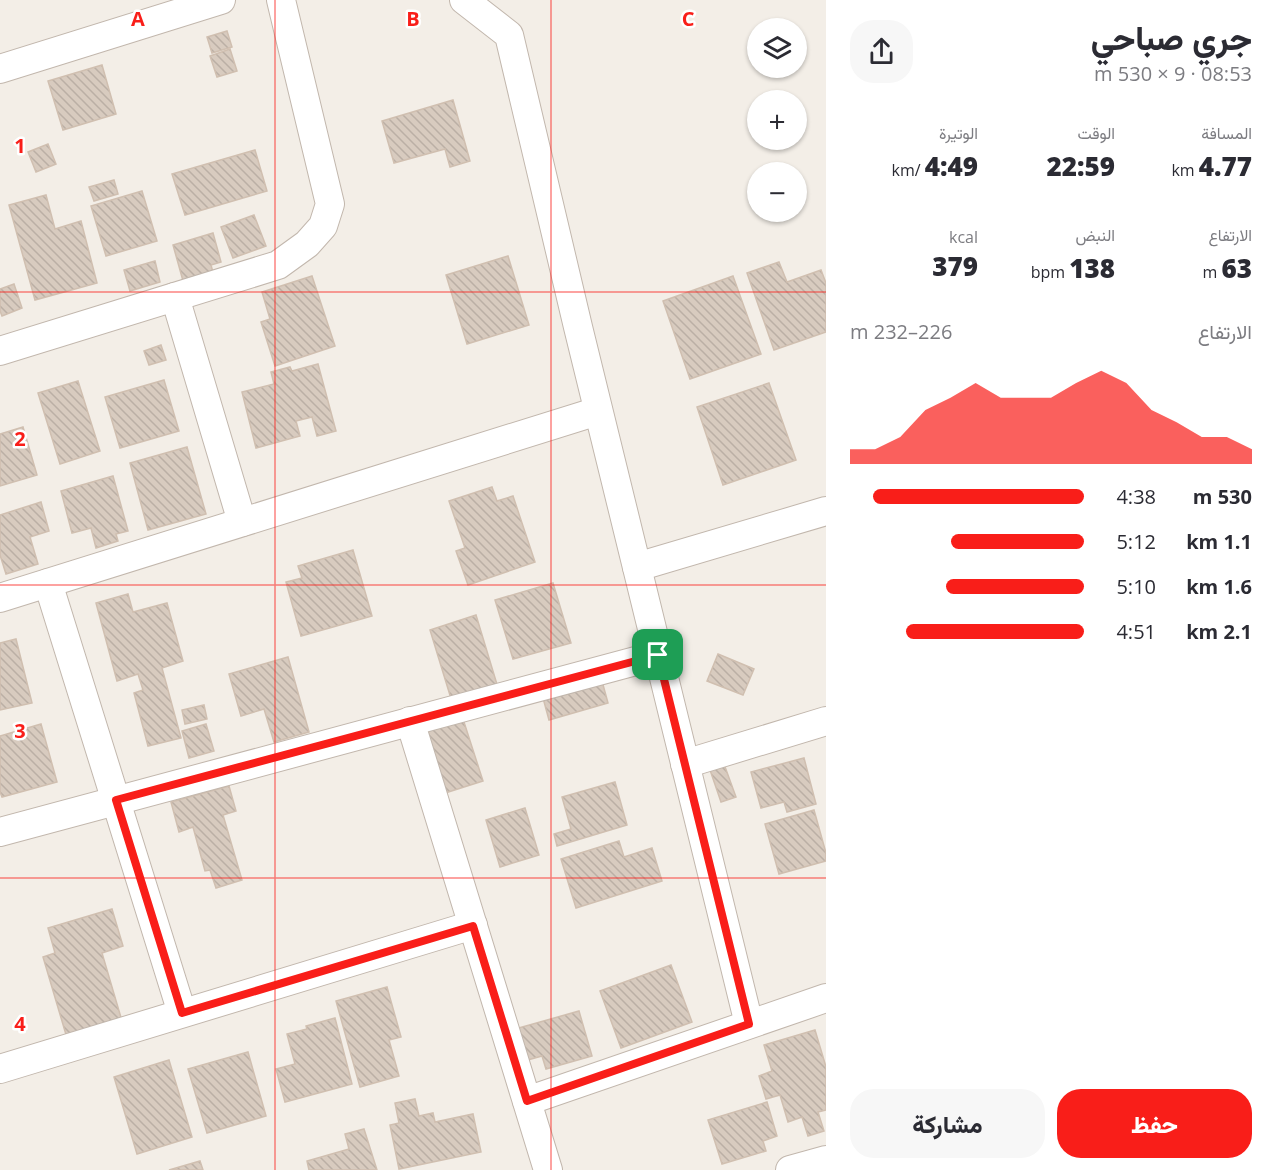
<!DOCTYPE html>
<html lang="ar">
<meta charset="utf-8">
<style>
:root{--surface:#fff;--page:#f7f7f7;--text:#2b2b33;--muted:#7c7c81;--accent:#f91e19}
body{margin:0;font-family:"Open Sans",Vazirmatn,sans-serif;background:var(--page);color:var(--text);direction:rtl;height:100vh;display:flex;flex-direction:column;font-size:22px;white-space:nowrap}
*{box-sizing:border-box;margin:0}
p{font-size:20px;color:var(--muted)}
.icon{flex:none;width:33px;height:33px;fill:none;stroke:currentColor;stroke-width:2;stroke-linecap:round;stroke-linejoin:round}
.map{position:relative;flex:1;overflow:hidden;direction:ltr}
.sheet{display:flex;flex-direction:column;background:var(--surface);width:450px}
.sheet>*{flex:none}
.buttons{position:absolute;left:747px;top:18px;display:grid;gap:12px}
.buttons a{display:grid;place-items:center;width:60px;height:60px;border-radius:50%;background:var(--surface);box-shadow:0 2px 4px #0004;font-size:30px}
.pin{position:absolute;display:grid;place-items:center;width:51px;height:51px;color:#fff;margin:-26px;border-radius:12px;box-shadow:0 3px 9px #0006}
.round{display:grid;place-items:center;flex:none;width:63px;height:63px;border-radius:24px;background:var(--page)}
.head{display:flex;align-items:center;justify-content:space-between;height:102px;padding:0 24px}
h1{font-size:33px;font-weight:800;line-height:45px}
.stats{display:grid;grid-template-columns:repeat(3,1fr);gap:9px;height:102px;padding:6px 24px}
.stats div{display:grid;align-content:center}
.stats b{font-size:26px;font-weight:800}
.stats small{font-size:16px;font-weight:400}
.stats p{font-size:16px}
.chart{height:168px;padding:12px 24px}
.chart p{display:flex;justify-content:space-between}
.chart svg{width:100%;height:108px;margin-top:6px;fill:var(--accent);opacity:.7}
.action{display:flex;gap:12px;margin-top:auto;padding:12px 24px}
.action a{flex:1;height:69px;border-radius:24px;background:var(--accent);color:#fff;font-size:24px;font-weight:800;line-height:69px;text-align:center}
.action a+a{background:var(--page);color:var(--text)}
ul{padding:0 24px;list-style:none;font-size:20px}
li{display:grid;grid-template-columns:96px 72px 1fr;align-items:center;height:45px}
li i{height:15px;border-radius:8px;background:var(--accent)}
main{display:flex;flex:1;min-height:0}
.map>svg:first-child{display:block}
.building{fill:url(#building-back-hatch);stroke:#d0bfb0;stroke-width:1.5}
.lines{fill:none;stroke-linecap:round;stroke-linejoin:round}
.minor-casing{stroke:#c2b7ad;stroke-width:30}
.minor{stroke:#fff;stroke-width:28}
.route-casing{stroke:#fff;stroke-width:12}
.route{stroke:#f91e19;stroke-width:8}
.grid{fill:none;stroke:#f91e19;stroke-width:1.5;stroke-opacity:0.55}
.grid-label{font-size:20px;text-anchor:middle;font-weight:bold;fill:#f91e19;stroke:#fff;stroke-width:5;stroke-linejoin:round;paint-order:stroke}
</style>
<main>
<section class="sheet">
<div class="head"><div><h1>جري صباحي</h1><p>08:53 · 9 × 530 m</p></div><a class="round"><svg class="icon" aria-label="share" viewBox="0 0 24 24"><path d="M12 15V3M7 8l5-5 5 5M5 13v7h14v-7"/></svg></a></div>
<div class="stats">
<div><p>المسافة</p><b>4.77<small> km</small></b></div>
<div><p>الوقت</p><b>22:59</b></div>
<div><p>الوتيرة</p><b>4:49<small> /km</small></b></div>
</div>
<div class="stats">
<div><p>الارتفاع</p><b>63<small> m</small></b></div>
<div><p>النبض</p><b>138<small> bpm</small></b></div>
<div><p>kcal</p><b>379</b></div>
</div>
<div class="chart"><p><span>الارتفاع</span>226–232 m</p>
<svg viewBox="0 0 160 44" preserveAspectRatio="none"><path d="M0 44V38L10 38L20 33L30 22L40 17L50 11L60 17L70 17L80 17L90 11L100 6L110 11L120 22L130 27L140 33L150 33L160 38V44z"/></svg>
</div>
<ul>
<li><b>530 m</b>4:38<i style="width:90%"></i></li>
<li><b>1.1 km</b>5:12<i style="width:57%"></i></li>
<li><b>1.6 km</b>5:10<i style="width:59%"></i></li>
<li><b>2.1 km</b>4:51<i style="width:76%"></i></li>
</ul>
<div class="action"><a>حفظ</a><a>مشاركة</a></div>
</section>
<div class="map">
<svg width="826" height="1170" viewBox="0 0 826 1170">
<defs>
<pattern id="building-back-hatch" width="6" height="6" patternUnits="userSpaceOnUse" patternTransform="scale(1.5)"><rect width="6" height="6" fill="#d8cbbf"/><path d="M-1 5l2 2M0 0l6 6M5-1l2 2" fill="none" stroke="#bbafa5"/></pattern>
</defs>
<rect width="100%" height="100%" fill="#f3eee7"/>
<g class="building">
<polygon points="227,31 232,47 212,53 207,37"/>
<polygon points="230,49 237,71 217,77 210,56"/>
<polygon points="102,65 116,114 63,130 48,81"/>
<polygon points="453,100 470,161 450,167 445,149 394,163 382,121"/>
<polygon points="48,144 56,164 36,172 28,152"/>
<polygon points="255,150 267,191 185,215 172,174"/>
<polygon points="114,180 118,194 94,201 89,187"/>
<polygon points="142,191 157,241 106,256 91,206"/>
<polygon points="46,195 55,229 81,221 97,283 35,300 9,205"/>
<polygon points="254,215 266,246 233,258 221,227"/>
<polygon points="213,233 221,262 211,265 215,280 185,288 173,245"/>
<polygon points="508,256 529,325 467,344 446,275"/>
<polygon points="155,261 160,282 130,291 124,270"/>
<polygon points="779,262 787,282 821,270 826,283 826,332 774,350 747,273"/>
<polygon points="312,276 335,346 275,366 261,322 270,319 262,292"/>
<polygon points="733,276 761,354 690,379 663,301"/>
<polygon points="14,284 22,308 2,316 0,311 0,289"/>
<polygon points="161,345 166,360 149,365 144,351"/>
<polygon points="318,364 336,431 317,436 312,417 296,421 300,436 256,448 242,392 274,384 271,372 290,367 292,371"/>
<polygon points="164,380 179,431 120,448 105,397"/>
<polygon points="78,381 100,451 60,464 38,393"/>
<polygon points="769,383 796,460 723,485 697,407"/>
<polygon points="23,427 37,475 0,486 0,434"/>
<polygon points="187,447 206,514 148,530 130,463"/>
<polygon points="113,476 128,531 116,534 118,541 96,548 91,528 72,533 61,491"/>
<polygon points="492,487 497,501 513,496 535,562 468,585 456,551 465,548 449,501"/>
<polygon points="41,502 49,531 30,537 38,564 6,574 0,555 0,515"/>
<polygon points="353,550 372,616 301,636 286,582 302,578 298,566"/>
<polygon points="553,583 571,643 513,659 495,600"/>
<polygon points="128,594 133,612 167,603 183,661 162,668 181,738 148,746 134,693 143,690 138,674 117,681 96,603"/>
<polygon points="476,615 499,691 453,705 430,630"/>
<polygon points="16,639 32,703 0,710 0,643"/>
<polygon points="718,654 754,669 743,695 707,681"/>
<polygon points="288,657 309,732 274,742 264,709 241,716 229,674"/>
<polygon points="602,681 608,703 549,720 543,698"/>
<polygon points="204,705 207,719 185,724 182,710"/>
<polygon points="463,719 483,781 442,794 423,732"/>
<polygon points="41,724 57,782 2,797 0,792 0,736"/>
<polygon points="206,724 214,751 189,758 182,731"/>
<polygon points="804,758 816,804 787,812 784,802 761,808 751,772"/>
<polygon points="724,764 736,797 721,802 710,770"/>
<polygon points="615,782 627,825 557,846 554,834 571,829 562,797"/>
<polygon points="229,786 236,811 223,815 242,880 216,888 210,870 205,871 193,827 179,832 171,802"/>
<polygon points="525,808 539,855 500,867 486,820"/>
<polygon points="814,810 826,853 826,861 779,874 765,824"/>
<polygon points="619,841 624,857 652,848 662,881 576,908 561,859"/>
<polygon points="112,909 123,946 102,953 122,1021 67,1038 43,957 55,953 48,928"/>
<polygon points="671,965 692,1022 621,1048 600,991"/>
<polygon points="387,987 401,1037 389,1040 399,1076 360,1087 336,1001"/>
<polygon points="579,1011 592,1056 546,1069 542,1056 524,1061 515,1029"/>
<polygon points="335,1018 352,1084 285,1102 276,1069 295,1064 287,1034 307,1029 306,1026"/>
<polygon points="815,1030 826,1067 826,1110 818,1112 824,1131 808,1136 802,1117 788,1122 780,1095 766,1099 759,1076 772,1071 764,1045"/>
<polygon points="248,1052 266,1116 207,1133 188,1069"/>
<polygon points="169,1060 192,1137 137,1154 114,1077"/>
<polygon points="415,1099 419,1116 433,1113 435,1122 473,1114 481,1152 399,1169 390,1125 399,1123 395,1103"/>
<polygon points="767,1102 777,1136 763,1141 766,1151 722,1164 708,1120"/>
<polygon points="364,1129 377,1170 309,1170 307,1161 349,1149 345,1134"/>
<polygon points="200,1161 203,1170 169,1170"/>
</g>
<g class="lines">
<g class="minor-casing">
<g id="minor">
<polyline points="464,0 509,35 578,327 749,1024"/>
<polyline points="0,69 221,0"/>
<polyline points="175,297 242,522"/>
<polyline points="0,351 278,265 307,244 323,226 330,204 281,0"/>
<polyline points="637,567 826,511"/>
<polyline points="48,583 182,1013"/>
<polyline points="0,598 598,411"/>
<polyline points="410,721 548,1170"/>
<polyline points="685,764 826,721"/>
<polyline points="0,832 658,655"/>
<polyline points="0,1069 473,925"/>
<polyline points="527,1101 826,998"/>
<polyline points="790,1170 826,1160"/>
</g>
</g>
<use href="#minor" class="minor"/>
</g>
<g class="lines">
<g class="route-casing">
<polygon id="route" points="658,655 749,1024 527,1101 473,926 182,1013 116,800"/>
</g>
<use href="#route" class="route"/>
</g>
<path class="grid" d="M 275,0 L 275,1170M 551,0 L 551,1170M 0,292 L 826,292M 0,585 L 826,585M 0,878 L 826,878"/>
<g class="grid-label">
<text x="138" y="26">A</text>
<text x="413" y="26">B</text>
<text x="688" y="26">C</text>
<text x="20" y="153">1</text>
<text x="20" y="446">2</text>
<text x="20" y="738">3</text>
<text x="20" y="1031">4</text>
</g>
</svg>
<div class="buttons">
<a><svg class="icon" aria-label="layers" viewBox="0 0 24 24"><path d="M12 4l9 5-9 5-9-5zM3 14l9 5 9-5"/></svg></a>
<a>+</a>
<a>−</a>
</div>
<div class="pin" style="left:658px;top:655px;background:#1e9e55"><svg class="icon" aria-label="arrive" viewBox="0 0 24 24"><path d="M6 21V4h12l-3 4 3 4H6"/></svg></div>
</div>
</main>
